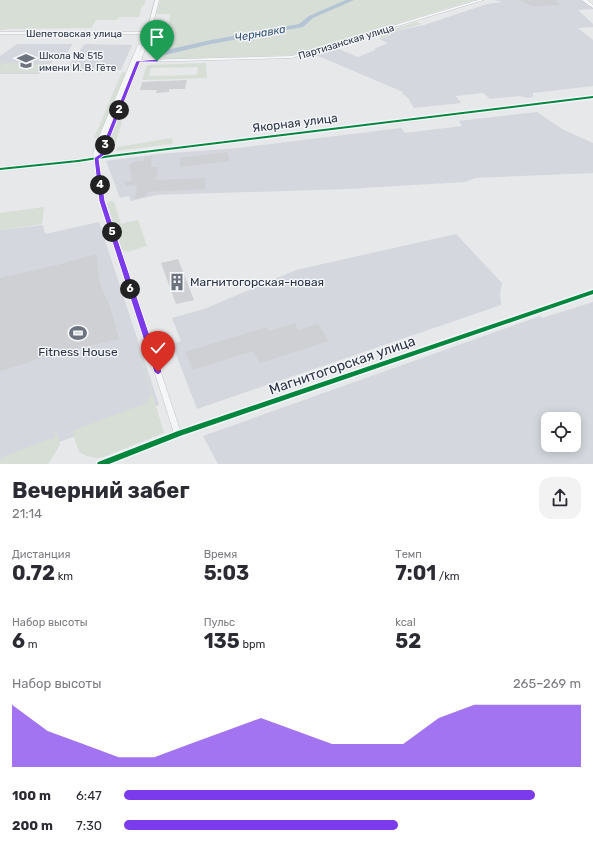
<!DOCTYPE html>
<html lang="ru">
<meta charset="utf-8">
<style>
:root{--surface:#fff;--page:#f2f2f3;--text:#2b2b33;--muted:#7c7c81;--accent:#7c3aed}
body{margin:0;font-family:Rubik,sans-serif;background:var(--page);color:var(--text);height:100vh;display:flex;flex-direction:column;font-size:15px;white-space:nowrap}
*{box-sizing:border-box;margin:0}
p{font-size:13px;color:var(--muted)}
.icon{flex:none;width:22px;height:22px;fill:none;stroke:currentColor;stroke-width:2;stroke-linecap:round;stroke-linejoin:round}
.map{position:relative;height:464px;overflow:hidden}
.sheet{display:flex;flex-direction:column;background:var(--surface);flex:1}
.sheet>*{flex:none}
.fabs{position:absolute;left:541px;top:412px;display:grid;gap:8px}
.fabs a{display:grid;place-items:center;width:40px;height:40px;border-radius:8px;background:var(--surface);box-shadow:0 2px 10px #0003;font-size:20px}
.pin{position:absolute;display:grid;place-items:center;width:34px;height:34px;color:#fff;margin:-41px -17px;border-radius:50% 50% 50% 0;rotate:-45deg;box-shadow:0 0 4px #0007}
.pin .icon{rotate:45deg}
.km{position:absolute;width:20px;height:20px;margin:-10px;border-radius:50%;background:#222;color:#fff;font-size:11px;line-height:20px;text-align:center}
.round{display:grid;place-items:center;flex:none;width:42px;height:42px;border-radius:12px;background:var(--page)}
.head{display:flex;align-items:center;justify-content:space-between;height:68px;padding:0 12px}
h1{font-size:22px;font-weight:700;line-height:30px}
.metrics{display:grid;grid-template-columns:repeat(3,1fr);gap:6px;height:68px;padding:4px 12px}
.metrics div{display:grid;align-content:center}
.metrics b{font-size:20px;font-weight:700}
.metrics small{font-size:11px;font-weight:400}
.metrics p{font-size:11px}
.chart{height:112px;padding:8px 12px}
.chart p{display:flex;justify-content:space-between}
.chart svg{width:100%;height:72px;margin-top:4px;fill:var(--accent);opacity:.7}
ul{padding:0 12px;list-style:none;font-size:13px}
li{display:grid;grid-template-columns:64px 48px 1fr;align-items:center;height:30px}
li i{height:10px;border-radius:5px;background:var(--accent)}
.map>svg:first-child{display:block}
.built{fill:#d4d7dd;fill-rule:evenodd}
.green{fill:#d6ded6;fill-rule:evenodd}
.lines{fill:none;stroke-linecap:round;stroke-linejoin:round}
.river{fill:#b4c4d5;fill-rule:evenodd}
.building{fill:#ced0d3}
.minor-casing{stroke:#c4c6c8;stroke-width:1}
.tertiary-casing{stroke:#c4c6c8;stroke-width:1}
.primary-casing{stroke:#c2c5c8;stroke-width:1}
.minor{fill:#f5f6f7;fill-rule:evenodd}
.tertiary{fill:#f5f6f7;fill-rule:evenodd}
.primary{fill:#f8f8f8;fill-rule:evenodd}
.cycleway-casing{stroke:#f4f6f9;stroke-width:3}
.cycleway{fill:#00873e;fill-rule:evenodd}
.route{fill:#7c3aed;stroke:#fff}
.labels{text-anchor:middle;stroke-width:3;stroke-linejoin:round;paint-order:stroke}
.far-street-label{font-size:10px;fill:#2b3445;stroke:#f4f6f9}
.far-poi-label{font-size:10px;fill:#2b3445;stroke:#f4f6f9;text-anchor:start}
.far-water-label{font-size:11px;font-style:italic;fill:#34527a;stroke:#f4f6f9}
.street-label{font-size:12px;fill:#2b3445;stroke:#f4f6f9}
.poi-label{font-size:12px;fill:#2b3445;stroke:#f4f6f9;text-anchor:start}
.near-street-label{font-size:14px;fill:#2b3445;stroke:#f4f6f9}
</style>
<div class="map">
<svg width="593" height="464" viewBox="0 0 593 464">
<rect width="100%" height="100%" fill="#e6e8ea"/>
<g class="built">
<polygon points="494,0 581,0 593,9 578,10 593,24 593,27 578,28 593,40 593,86 533,93 533,97 527,98 520,96 490,99 483,93 456,96 461,103 414,108 408,98 402,93 403,92 316,55 336,48 358,57 376,50 374,49 388,43 379,39 390,35 386,33 424,25 487,4 502,2"/>
<polygon points="17,44 73,44 64,57 54,59 50,64 46,65 39,74 0,74 0,56"/>
<polygon points="85,44 132,45 121,70 68,69 74,57"/>
<polygon points="537,112 562,129 593,143 593,173 475,178 465,182 347,189 156,195 131,201 129,196 120,198 106,161 158,154 238,148 401,128 405,133 462,126 459,121"/>
<polygon points="99,222 159,405 0,464 0,230 43,225 45,234"/>
<polygon points="456,234 502,283 500,294 501,305 197,409 172,344 181,341 172,318 204,309 296,270"/>
<path d="M 593,302 L 593,464 L 218,464 L 203,436 L 540,316 L 542,318 ZM 548,419 L 574,419 L 574,445 L 548,445 Z"/>
</g>
<g class="green">
<polygon points="0,0 146,0 144,5 142,6 139,17 119,17 116,20 96,20 91,28 6,29 4,30 0,30"/>
<path d="M 160,0 L 474,0 L 293,55 L 165,59 C 156,54 155,42 157,32 L 159,32 L 160,24 L 169,24 L 170,14 L 156,14 Z"/>
<polygon points="416,22 422,24 387,33 391,35 382,38 375,35"/>
<polygon points="3,63 45,64 38,73 0,73 0,67"/>
<path d="M 206,63 L 207,78 L 142,80 L 147,65 ZM 198,67 L 197,75 L 149,76 L 151,68 Z"/>
<polygon points="122,72 126,72 98,138 94,138"/>
<polygon points="507,109 511,110 388,125 387,124"/>
<polygon points="118,119 122,121 115,145 108,147"/>
<polygon points="172,138 173,143 171,144 116,151 117,147"/>
<polygon points="110,201 114,202 121,224 138,220 147,246 127,252 122,250 107,204"/>
<polygon points="44,207 42,224 0,230 0,213"/>
<polygon points="134,349 140,353 164,433 103,457 97,458 87,456 79,452 72,431 146,403 151,394 139,353"/>
<polygon points="54,432 57,433 60,445 48,464 0,464 0,458 55,437"/>
</g>
<g class="lines">
<polygon class="river" points="346,0 354,0 313,18 303,27 211,44 165,55 161,53 162,51 211,40 299,24 309,16"/>
</g>
<g class="building">
<polygon points="520,0 555,0 560,5 532,6"/>
<polygon points="187,80 185,89 169,89 169,92 156,93 157,90 140,90 142,82"/>
<polygon points="227,152 230,161 181,167 179,158"/>
<polygon points="152,156 151,167 158,167 156,180 205,178 205,189 147,192 146,196 135,199 137,185 126,186 124,181 132,181 129,165 133,162 144,161 144,157"/>
<polygon points="96,254 100,284 110,307 119,339 60,352 0,371 0,278 57,265"/>
<polygon points="178,259 194,300 176,304 161,263"/>
<polygon points="295,323 298,330 318,324 329,341 260,363 253,351 193,370 185,352 267,327 269,331"/>
</g>
<g class="lines">
<g class="minor-casing">
<g id="minor">
<polygon points="0,32 149,32 151,33 149,34 0,34"/>
<polygon points="146,38 149,39 159,61 158,62 155,61 145,39"/>
<polygon points="94,154 96,154 98,155 104,201 180,430 593,290 593,294 180,436 109,464 97,464 98,462 174,433 100,201 94,155"/>
</g>
</g>
<g class="tertiary-casing">
<path id="tertiary" d="M 155,0 L 159,0 L 149,39 L 141,60 L 292,56 L 478,0 L 484,0 L 292,58 L 140,62 L 107,146 L 106,154 L 104,155 L 593,96 L 593,98 L 111,158 L 78,163 L 0,171 L 0,167 L 96,157 L 93,155 L 95,146 L 138,45 L 140,44 L 142,45 L 136,60 L 145,39 ZM 135,62 L 101,146 L 101,153 L 99,154 L 101,146 Z"/>
</g>
<g class="primary-casing">
<polygon id="primary" points="582,0 587,0 593,5 593,8"/>
</g>
<use href="#minor" class="minor"/>
<use href="#tertiary" class="tertiary"/>
<use href="#primary" class="primary"/>
<g class="cycleway-casing">
<g id="cycleway">
<polygon points="593,96 593,98 111,157 78,162 0,170 0,168 78,160 111,155"/>
<polygon points="593,290 593,294 180,436 109,464 97,464 98,462 178,431"/>
</g>
</g>
<use href="#cycleway" class="cycleway"/>
</g>
<polygon class="route" points="157,59 159,62 140,62 107,146 106,154 99,159 105,201 162,372 158,375 154,372 99,201 94,158 101,153 102,146 136,61"/>
<defs>
<g id="school-bare" transform="scale(1.38)"><path d="M0-5L7-2L0 1L-7-2ZM-4 1L0 2.5L4 1V4Q0 6-4 4Z" fill="#6c737f" stroke="#f4f6f9" stroke-width="2.5" paint-order="stroke"/></g>
<g id="building-bare" transform="scale(1.38)"><path d="M-4-6H4V6H1V3H-1V6H-4ZM-2.5-4.3h1.7v1.8h-1.7ZM.8-4.3h1.7v1.8H.8ZM-2.5-1h1.7V.8h-1.7ZM.8-1h1.7V.8H.8Z" fill="#6c737f" stroke="#f4f6f9" stroke-width="2.5" paint-order="stroke"/></g>
<g id="stadium-bare" transform="scale(1.38)"><path d="M0-5a6.5 5 0 1 0 0 10a6.5 5 0 1 0 0-10ZM-3.5-1.8h7v3.6h-7Z" fill="#6c737f" stroke="#f4f6f9" stroke-width="2.5" paint-order="stroke"/></g>
</defs>
<g fill-rule="evenodd">
<use href="#school-bare" x="26" y="61"/>
<use href="#building-bare" x="177" y="282"/>
<use href="#stadium-bare" x="78" y="333"/>
</g>
<g class="labels">
<g class="far-street-label">
<text x="74" y="37">Шепетовская улица</text>
<text transform="translate(346 41) rotate(-17)" y="4">Партизанская улица</text>
</g>
<g class="far-poi-label">
<text x="39" y="59">Школа № 515<tspan x="39" dy="12">имени И. В. Гёте</tspan></text>
</g>
<g class="far-water-label">
<text transform="translate(260 33) rotate(-10)" y="4">Чернавка</text>
</g>
<g class="street-label">
<text transform="translate(295 123) rotate(-7)" y="4">Якорная улица</text>
</g>
<g class="poi-label">
<text x="190" y="286">Магнитогорская-новая</text>
<text x="78" y="356" text-anchor="middle">Fitness House</text>
</g>
<g class="near-street-label">
<text transform="translate(342 365) rotate(-19)" y="5">Магнитогорская улица</text>
</g>
</g>
</svg>
<div class="fabs">
<a><svg class="icon" aria-label="locate" viewBox="0 0 24 24"><circle cx="12" cy="12" r="6"/><path d="M12 2v4M12 18v4M2 12h4M18 12h4"/></svg></a>
</div>
<div class="pin" style="left:157px;top:61px;background:#1e9e55"><svg class="icon" aria-label="arrive" viewBox="0 0 24 24"><path d="M6 21V4h12l-3 4 3 4H6"/></svg></div>
<div class="pin" style="left:158px;top:372px;background:#d93025"><svg class="icon" aria-label="check" viewBox="0 0 24 24"><path d="M5 12l5 5 9-10"/></svg></div>
<b class="km" style="left:119px;top:110px">2</b>
<b class="km" style="left:105px;top:145px">3</b>
<b class="km" style="left:100px;top:185px">4</b>
<b class="km" style="left:112px;top:232px">5</b>
<b class="km" style="left:130px;top:289px">6</b>
</div>
<section class="sheet">
<div class="head"><div><h1>Вечерний забег</h1><p>21:14</p></div><a class="round"><svg class="icon" aria-label="share" viewBox="0 0 24 24"><path d="M12 15V3M7 8l5-5 5 5M5 13v7h14v-7"/></svg></a></div>
<div class="metrics">
<div><p>Дистанция</p><b>0.72<small> km</small></b></div>
<div><p>Время</p><b>5:03</b></div>
<div><p>Темп</p><b>7:01<small> /km</small></b></div>
</div>
<div class="metrics">
<div><p>Набор высоты</p><b>6<small> m</small></b></div>
<div><p>Пульс</p><b>135<small> bpm</small></b></div>
<div><p>kcal</p><b>52</b></div>
</div>
<div class="chart"><p><span>Набор высоты</span>265–269 m</p>
<svg viewBox="0 0 160 44" preserveAspectRatio="none"><path d="M0 44V6L10 22L20 30L30 38L40 38L50 30L60 22L70 14L80 22L90 30L100 30L110 30L120 14L130 6L140 6L150 6L160 6V44z"/></svg>
</div>
<ul>
<li><b>100 m</b>6:47<i style="width:90%"></i></li>
<li><b>200 m</b>7:30<i style="width:60%"></i></li>
</ul>
</section>
